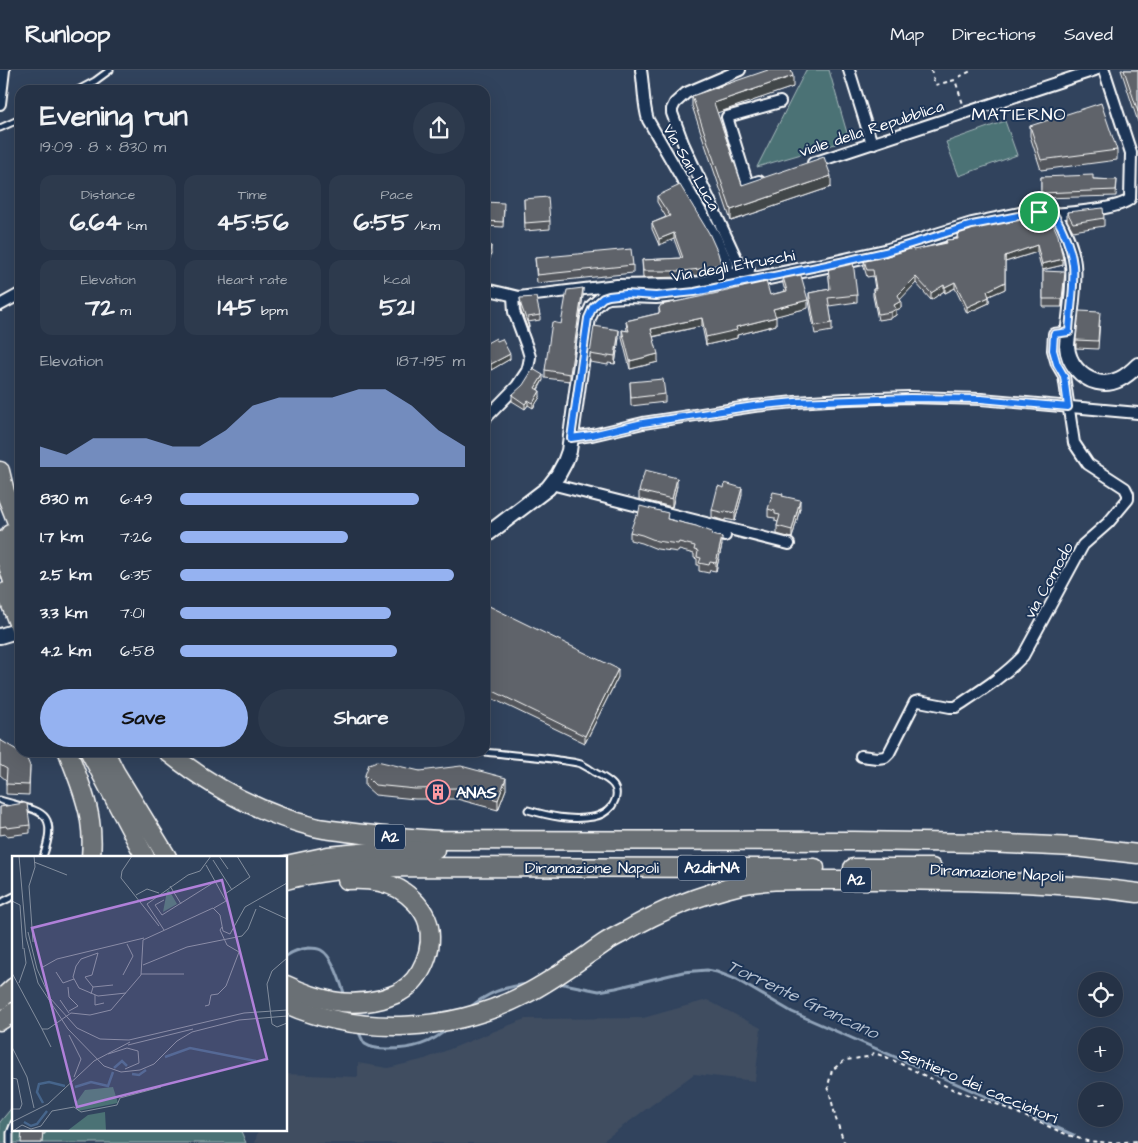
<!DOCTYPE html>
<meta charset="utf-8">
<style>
:root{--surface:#253246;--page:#2d3a4d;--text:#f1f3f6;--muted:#a3aab3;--line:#424d5f;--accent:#95b2f1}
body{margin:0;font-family:"Architects Daughter",sans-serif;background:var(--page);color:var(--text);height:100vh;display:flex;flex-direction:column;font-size:19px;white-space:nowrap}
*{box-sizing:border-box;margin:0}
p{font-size:16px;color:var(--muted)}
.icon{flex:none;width:28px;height:28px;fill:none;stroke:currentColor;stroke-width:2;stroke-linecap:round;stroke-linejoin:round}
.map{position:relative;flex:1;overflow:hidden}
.side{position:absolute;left:15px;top:15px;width:475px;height:672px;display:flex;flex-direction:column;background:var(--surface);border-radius:15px;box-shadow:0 5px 20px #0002,0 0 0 1px var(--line)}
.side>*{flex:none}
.fabs{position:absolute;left:1078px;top:902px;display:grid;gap:10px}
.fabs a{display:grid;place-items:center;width:45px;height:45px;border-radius:50%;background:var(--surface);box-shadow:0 5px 20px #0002,0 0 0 1px var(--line);font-size:25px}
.pin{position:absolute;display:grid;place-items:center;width:42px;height:42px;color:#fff;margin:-21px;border:2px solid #fff;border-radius:50%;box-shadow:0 1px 5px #0007}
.round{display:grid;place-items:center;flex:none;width:52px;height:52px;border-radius:26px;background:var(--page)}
.head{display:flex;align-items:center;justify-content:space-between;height:85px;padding:0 25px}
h1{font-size:28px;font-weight:800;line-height:38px}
.figures{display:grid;grid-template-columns:repeat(3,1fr);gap:8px;height:85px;padding:5px 25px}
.figures div{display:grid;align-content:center;border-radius:12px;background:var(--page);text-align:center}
.figures b{font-size:25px;font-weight:800}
.figures small{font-size:14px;font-weight:400}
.figures p{font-size:14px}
.chart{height:140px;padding:10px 25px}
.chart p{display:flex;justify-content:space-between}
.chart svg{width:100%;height:90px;margin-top:5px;fill:var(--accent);opacity:.7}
.cta{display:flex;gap:10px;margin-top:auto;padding:10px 25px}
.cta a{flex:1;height:58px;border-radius:30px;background:var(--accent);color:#111;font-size:20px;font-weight:800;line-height:58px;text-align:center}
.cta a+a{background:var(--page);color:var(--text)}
ul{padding:0 25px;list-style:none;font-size:16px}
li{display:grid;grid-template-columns:80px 60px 1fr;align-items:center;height:38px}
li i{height:12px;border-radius:6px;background:var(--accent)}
header{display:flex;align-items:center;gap:30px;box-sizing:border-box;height:70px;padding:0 25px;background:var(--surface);border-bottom:1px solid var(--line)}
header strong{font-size:24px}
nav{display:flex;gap:28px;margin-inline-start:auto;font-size:18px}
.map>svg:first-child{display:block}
.built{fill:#3f4d61}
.green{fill:#4b7275;stroke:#a5b8ba}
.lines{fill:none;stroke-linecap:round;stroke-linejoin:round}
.stream{stroke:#90a3b9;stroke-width:3}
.service-casing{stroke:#fff;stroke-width:9}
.minor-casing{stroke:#fff;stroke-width:14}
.secondary-casing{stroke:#fff;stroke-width:18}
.motorway-casing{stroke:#fff;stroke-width:21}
.path{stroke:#fff;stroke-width:2;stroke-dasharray:4 4;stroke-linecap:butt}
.service{stroke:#1d3557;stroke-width:5}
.minor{stroke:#1d3557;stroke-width:10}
.secondary{stroke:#1d3557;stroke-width:14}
.motorway{stroke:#6a7074;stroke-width:18}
.wall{fill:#52565b;stroke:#fff}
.shaded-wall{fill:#42464a;stroke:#fff}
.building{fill:#5f646a;stroke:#fff}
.route-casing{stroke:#fff;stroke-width:10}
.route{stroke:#1a73e8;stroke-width:6}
.labels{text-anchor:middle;stroke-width:4;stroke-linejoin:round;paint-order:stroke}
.shield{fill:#1d3557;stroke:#bbc2cd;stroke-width:1}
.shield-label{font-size:15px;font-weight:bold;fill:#fff}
.street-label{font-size:16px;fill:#fff;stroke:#1d3557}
.poi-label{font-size:16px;font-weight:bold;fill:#fff;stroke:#1d3557;text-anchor:start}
.neighbourhood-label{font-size:18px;letter-spacing:1px;fill:#fff;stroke:#1d3557}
.water-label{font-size:18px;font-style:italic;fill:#b5c1d1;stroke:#1d3557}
.inset-river{fill:none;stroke:#46658b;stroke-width:2.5}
.inset-road{fill:none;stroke:#838e9e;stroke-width:1}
.view{fill:#b080d9;fill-opacity:0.15;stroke:#b080d9;stroke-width:2.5}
.inset-edge{fill:none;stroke:#fff;stroke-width:2.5}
</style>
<header>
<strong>Runloop</strong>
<nav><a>Map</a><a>Directions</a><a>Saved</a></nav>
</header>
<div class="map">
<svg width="1138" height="1073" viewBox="0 0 1138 1073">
<rect width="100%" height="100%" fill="#31435d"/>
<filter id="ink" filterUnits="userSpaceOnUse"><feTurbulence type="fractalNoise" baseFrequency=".02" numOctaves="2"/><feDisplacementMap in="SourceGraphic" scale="10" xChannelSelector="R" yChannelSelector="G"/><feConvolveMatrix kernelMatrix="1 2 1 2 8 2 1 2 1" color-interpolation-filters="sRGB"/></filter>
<g filter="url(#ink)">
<polygon class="built" points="707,930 761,958 755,1011 694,1004 600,1073 255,1073 258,1059 286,1059 286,1004 358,1007 358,993 388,998 425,989 525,949 643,948"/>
<g class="green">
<polygon points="806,0 829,0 849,70 757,97"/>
<polygon points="1005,51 1017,85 959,106 946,72"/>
<polygon points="14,1035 14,1059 240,1059 246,1073 0,1073 0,1052"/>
</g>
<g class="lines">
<g class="stream">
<path d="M 286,886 C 293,881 300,879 309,878 C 313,878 317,878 321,880 C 333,886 341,914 345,926"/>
<polyline points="559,913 599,921 616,918 683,902 707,900 717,902 737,910 792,942 1074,1065"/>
<path d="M 468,939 C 487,923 503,917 528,914"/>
<path d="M 358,960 C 360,964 362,971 365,974 C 371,978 381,979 388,979 C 412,979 432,974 449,957"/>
</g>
<g class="service-casing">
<g id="service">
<polyline points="78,20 95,11 110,0"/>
<polyline points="0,58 20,49"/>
<path d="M 485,682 C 509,685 534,686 558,690 C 565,691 574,692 581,694 C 585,696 590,699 594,702 C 609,710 624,717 612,736 C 607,742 600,746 593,747 C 570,751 549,746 528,740"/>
<path d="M 0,730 C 39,742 60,738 43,787"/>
<polyline points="0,833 14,826"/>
<polyline points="10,1073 10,1063 14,1053"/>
</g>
</g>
<g class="minor-casing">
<g id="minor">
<path d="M 641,0 C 644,17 643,34 648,50 L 716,168 L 728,194 L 727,205"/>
<polyline points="740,0 686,23 675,33 672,39 672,43 683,73 738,192 741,201"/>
<polyline points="849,0 872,74"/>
<polyline points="0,34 4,0"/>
<polyline points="813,93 1095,0"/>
<polyline points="759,111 748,115 727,47 780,32"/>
<path d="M 1054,144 C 1072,142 1117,140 1130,129 L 1131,83 L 1104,0"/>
<polyline points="485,219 519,227 617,215 682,214 701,212 749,200"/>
<polyline points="0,235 20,224"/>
<polyline points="485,349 517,316 527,301 529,293 530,287 527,277 514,242 513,226"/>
<polyline points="571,368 592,365 643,353 754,336 795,332 845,329 910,327 981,329 1138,343"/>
<polyline points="551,414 789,474"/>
<polyline points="700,459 725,466"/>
<path d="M 861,686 L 877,688 L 885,687 L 889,683 L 915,632 L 919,631 L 950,637 L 956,637 C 980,621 1003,607 1023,586 L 1083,475 L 1108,453 L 1128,429 L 1128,424 L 1125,418 L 1088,394 L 1074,373 L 1064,306 L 1057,294 L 1053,280 L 1054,264 L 1069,262"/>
</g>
</g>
<g class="secondary-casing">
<g id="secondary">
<path d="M 485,466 L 548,418 L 558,405 L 565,392 L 569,381 L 578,314 L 588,248 L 593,237 L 603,228 L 609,226 L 626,225 L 656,226 L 695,222 L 827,195 L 885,182 L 972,155 L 1039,141 L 1046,142 L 1054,144 C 1063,159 1071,177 1073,194 C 1075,213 1071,238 1069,256 C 1069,263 1067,269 1067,276 C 1068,293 1081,308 1097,312 C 1114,316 1127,306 1138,295"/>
<polyline points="0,566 20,560"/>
</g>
</g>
<g class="motorway-casing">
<g id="motorway">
<polyline points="0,401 5,422 20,460"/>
<polyline points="10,464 20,492"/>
<polyline points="0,471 20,533"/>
<polyline points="6,522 20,558"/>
<path d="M 68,682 C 76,704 87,728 90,751 C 92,763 92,775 91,787"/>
<polyline points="90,682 145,787"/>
<polyline points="105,682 115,702 167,787"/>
<path d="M 168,682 C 211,717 260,743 314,757 C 322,759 331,760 340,761 C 373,766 406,768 439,770 L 854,771 L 986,773 L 1075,777 L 1138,784"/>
<polyline points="286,795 328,786 381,781 435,780"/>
<polyline points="853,798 932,798"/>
<path d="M 286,810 C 318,801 350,799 383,797 L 815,798"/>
<path d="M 286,915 C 318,930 347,938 382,929 C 388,927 394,925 400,922 C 422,909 435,878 428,853 C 424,839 411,826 399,819 C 383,810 364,809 347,810"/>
<polyline points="0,930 14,917"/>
<path d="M 286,934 C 361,967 452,962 524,925 C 552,911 577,892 603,874 C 610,869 618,865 626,861 C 663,839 699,825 741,815 C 763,810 786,810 808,810 C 832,810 856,810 880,810 C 966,811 1052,811 1138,823"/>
<polyline points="0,951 14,942"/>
</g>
</g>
<g class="path">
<polyline points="931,0 935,15 955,10 963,34"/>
<polyline points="959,7 971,1 971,0"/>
<polyline points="846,1073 844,1072 836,1049 828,1016 832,1000 845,990 868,987 874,983 886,987 903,995 952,1019 999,1035 1068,1065 1087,1071 1111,1073 1138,1071"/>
</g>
<use href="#service" class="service"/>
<use href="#minor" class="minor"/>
<use href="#secondary" class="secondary"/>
<use href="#motorway" class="motorway"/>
</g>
<g class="wall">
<polygon points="1121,0 1138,0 1138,52"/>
<polygon points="793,17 717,42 742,115 831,117 731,151 692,36 692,26"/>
<polygon points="1030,56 1117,80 1117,90 1041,100 1030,66"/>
<polygon points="1041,107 1093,109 1117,110 1116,126 1041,128"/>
<polygon points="657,126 721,200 700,205 682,207 643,208 642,190 681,188 674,169 659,175 652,159 652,153 666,147 657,132"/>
<polygon points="524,129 550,151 550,159 525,161"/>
<polygon points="485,132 504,139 503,157 485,156"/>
<polygon points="1067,142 1104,148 1104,156 1073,161 1067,150"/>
<polygon points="1032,145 1063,195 1042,200 1037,182 1005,192 1005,219 989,226 989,233 967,243 955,218 945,223 944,221 931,230 916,213 900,229 901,238 896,240 896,245 891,248 878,250 873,226 873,219 875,219 873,206 867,207 864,197 864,190 884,187 946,173 946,170 957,169 957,163"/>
<polygon points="485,174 491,184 486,202 485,202"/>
<polygon points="535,188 633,195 633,203 537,213"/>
<polygon points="828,196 857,225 857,232 829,236 832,253 832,261 815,264 809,231 809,223 830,219"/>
<polygon points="1043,201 1065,209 1062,237 1043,237"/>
<polygon points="783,207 808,238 775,246 776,255 737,265 737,268 706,275 702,256 653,267 658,292 630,299 622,268 622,260 627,261 626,251 659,243 659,238 770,225 785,221 783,214"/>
<polygon points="583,226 570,311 545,308 545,300 561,254"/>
<polygon points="520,228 540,245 540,250 528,252 529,262 521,241"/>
<polygon points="1100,250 1098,279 1076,278 1076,270"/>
<polygon points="619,268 615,294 608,293 608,295 590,292 590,284"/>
<polygon points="497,271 510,289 491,300 485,288 485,274"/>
<polygon points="20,276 20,306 16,285 16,277"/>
<polygon points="543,310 538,320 540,327 533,338 528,335 525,339 512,331 512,325"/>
<polygon points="630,312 665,324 665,332 631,336"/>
<polygon points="677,416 672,437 639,429 639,421"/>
<polygon points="742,425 735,451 725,449 725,451 712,447 712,440"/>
<polygon points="783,426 800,438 792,468 777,464 777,456 778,452 775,451 775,448 768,447 768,439"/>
<polygon points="668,450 712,465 722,475 716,501 710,500 709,503 699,501 699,495 697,495 697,489 694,488 694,484 679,480 678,482 657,479 642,473 630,470 630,462"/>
<polygon points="485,534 618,607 585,673 485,625"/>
<polygon points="0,670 30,696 29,725 6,724 6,710 0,705"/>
<polygon points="420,701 506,719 498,740 457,729 415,729 375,725 365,716 365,705"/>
<polygon points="0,737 30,755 30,763 7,766 6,764 0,765"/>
<polygon points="22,1059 45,1059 45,1064 43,1064"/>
</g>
<g class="shaded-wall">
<polygon points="793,6 793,17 714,44 714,33"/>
<polygon points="831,106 831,117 731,151 731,140"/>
<polygon points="674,163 674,169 659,175 659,169"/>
<polygon points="1037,175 1037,182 1005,192 1005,186"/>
<polygon points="491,176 491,184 486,202 486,194"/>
<polygon points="1063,189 1063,195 1042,200 1042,194"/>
<polygon points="721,194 721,200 700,205 700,199"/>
<polygon points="1065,202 1065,209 1062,237 1062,229"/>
<polygon points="916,207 916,213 898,232 898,225"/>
<polygon points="955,212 955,218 945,223 945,217"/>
<polygon points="1005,212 1005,219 987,227 987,221"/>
<polygon points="944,215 944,221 931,230 931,223"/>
<polygon points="583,218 583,226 570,311 570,304"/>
<polygon points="989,227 989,233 967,243 967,237"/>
<polygon points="808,230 808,238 773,247 773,239"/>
<polygon points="901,231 901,238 896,240 896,245 891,248 891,242 894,235"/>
<polygon points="776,247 776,255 737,265 737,268 706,275 706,267 736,257"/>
<polygon points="702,248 702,256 651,267 651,259"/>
<polygon points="619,260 619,268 615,294 615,286"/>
<polygon points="510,284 510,289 491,300 491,294"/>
<polygon points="658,284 658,292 630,299 630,291"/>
<polygon points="543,305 543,310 535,323 535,318"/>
<polygon points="540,321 540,327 533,338 533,333"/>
<polygon points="528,330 528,335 525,339 525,334"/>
<polygon points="677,408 677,416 672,437 672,429"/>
<polygon points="742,418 742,425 735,451 735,443"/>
<polygon points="800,430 800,438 792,468 792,460"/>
<polygon points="722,467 722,475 716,501 716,493"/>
<polygon points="618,599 618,607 585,673 585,666"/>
<polygon points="506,708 506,719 498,740 498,730"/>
</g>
<g class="building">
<polygon points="768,0 791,0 793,6 714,33 742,115 824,87 831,106 731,140 692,26"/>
<polygon points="1124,0 1138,0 1138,42"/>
<polygon points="1101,33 1117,80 1041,90 1030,56"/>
<polygon points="1093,105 1093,109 1117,110 1116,120 1041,123 1041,107"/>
<polygon points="680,115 709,163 718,183 721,194 700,199 682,201 643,201 642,190 683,188 674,163 659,169 652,153 670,146 657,126"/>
<polygon points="548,127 550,151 525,153 524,129"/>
<polygon points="485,132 504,133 503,152 485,151"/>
<polygon points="1103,138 1104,148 1073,153 1067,142"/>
<polygon points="1041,144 1048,145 1053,154 1058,165 1063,189 1042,194 1037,175 1005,186 1005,212 987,221 989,227 967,237 955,212 945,217 944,215 931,223 916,207 898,225 901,231 894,235 896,239 891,242 878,244 873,219 876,219 873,200 867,200 864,190 884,187 912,178 913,180 947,173 946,170 958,169 957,163 970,160 971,158"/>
<polygon points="485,174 491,176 486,194 485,194"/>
<polygon points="631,179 633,195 537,205 535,188"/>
<polygon points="853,191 857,225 828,228 832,253 815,256 809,223 830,219 828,196"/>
<polygon points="1043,201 1065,202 1062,229 1043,229"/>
<polygon points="800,202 808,230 773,239 776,247 736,257 737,260 706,267 702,248 651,259 658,284 630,291 622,260 629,261 626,251 660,243 659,238 661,235 727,221 766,211 770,225 787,221 783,207"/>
<polygon points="583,218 570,304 545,300 552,252 561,254 567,220"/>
<polygon points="536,227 540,245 528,247 529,257 521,235 520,228"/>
<polygon points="1079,241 1100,242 1098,271 1076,270"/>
<polygon points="594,256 619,260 615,286 608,285 608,287 590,284"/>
<polygon points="496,268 497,271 502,269 510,284 491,294 485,283 485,274"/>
<polygon points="20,276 20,298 16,277"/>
<polygon points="533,299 543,305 535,318 540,321 533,333 528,330 525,334 512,325 523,315"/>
<polygon points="663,309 665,324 631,328 630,312"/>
<polygon points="645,400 677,408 672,429 639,421"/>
<polygon points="725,413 742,418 735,443 725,441 725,443 712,440 718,416 724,418"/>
<polygon points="773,422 783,424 782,426 800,430 792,460 777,456 780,445 775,444 775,441 768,439"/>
<polygon points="640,436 668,443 667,449 696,456 712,462 711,465 722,467 716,493 710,492 709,495 699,493 701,488 697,487 698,481 694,480 695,476 679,472 678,474 657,471 642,465 630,462 636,445 638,446"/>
<polygon points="485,534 618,599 585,666 485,617"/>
<polygon points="0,670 22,683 27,689 30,696 29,715 6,714 7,699 0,695"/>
<polygon points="377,691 420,701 461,696 506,708 498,730 457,718 415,719 375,715 365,705 369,694"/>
<polygon points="24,733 27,734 30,755 7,758 6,756 0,757 0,737"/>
<polygon points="22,1059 43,1059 42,1073 21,1073"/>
</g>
</g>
<g class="lines" filter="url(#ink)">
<g class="route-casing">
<path id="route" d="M 1039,142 L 1046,142 L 1054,144 C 1063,159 1071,178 1073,195 C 1075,214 1070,242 1069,262 L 1054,264 L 1053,280 L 1057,294 L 1064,306 L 1068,337 L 981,329 L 910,328 L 795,332 L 754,336 L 643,353 L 592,365 L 571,368 L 588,248 L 593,237 L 603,228 L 609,226 L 626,224 L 656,226 L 695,222 L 827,195 L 885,182 L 972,155 Z"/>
</g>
<use href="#route" class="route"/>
</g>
<defs>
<g id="building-ring" transform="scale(1.25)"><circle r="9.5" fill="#1d3557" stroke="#ff9aa2" stroke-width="1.5"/><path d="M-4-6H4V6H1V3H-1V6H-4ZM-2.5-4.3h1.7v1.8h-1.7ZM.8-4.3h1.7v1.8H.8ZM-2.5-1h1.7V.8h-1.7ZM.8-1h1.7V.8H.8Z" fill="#ff9aa2"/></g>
</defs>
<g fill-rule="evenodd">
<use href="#building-ring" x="438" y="722"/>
</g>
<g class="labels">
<g class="shield">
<rect x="375" y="754.5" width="30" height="25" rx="4"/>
<rect x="678" y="785.5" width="68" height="25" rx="4"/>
<rect x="841" y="797.5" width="30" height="25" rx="4"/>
</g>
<g class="shield-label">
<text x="390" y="772">A2</text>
<text x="712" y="803">A2dirNA</text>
<text x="856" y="815">A2</text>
</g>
<g class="street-label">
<text transform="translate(871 58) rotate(-18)" y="6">viale della Repubblica</text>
<text transform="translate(692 97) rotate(60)" y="6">Via San Luca</text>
<text transform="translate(733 195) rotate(-10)" y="6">Via degli Etruschi</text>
<text transform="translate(1048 510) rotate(-61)" y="6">via Comodo</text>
<text x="592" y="803">Diramazione Napoli</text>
<text transform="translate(997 802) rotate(3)" y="6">Diramazione Napoli</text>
<text transform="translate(979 1015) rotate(23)" y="6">Sentiero dei cacciatori</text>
</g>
<g class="poi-label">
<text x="456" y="728">ANAS</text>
</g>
<g class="neighbourhood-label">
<text x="1019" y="50">MATIERNO</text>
</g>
<g class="water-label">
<text transform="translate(803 929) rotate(25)" y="6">Torrente Grancano</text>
</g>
</g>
<g transform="translate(12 786)">
<rect width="275" height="275" fill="#31435d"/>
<path d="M 157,34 L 165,48 L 151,56 L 155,35 ZM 101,231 L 106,247 L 66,255 L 63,248 L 73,234 ZM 93,256 L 94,275 L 55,275 L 76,259 Z" fill="#4b7275"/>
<path class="inset-river" d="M 153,201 L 178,192 L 244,205M 102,212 L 110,205 L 115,210M 120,218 L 127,219 L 134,214M 63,231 L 79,226 L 96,230 L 101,216M 31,247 L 25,236 L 27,228 L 37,226 L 53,230M 12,266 L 19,270 L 25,268 L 35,255"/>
<path class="inset-road" d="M 7,0 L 14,81 L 26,127 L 56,173 L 92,210 L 109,216 L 128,214 L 142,208 L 165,185 L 180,176 L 227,164 L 275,160M 120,0 L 110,15 L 109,22 L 147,70M 207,0 L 216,13M 201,4 L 220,34M 22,6 L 55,19M 194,9 L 214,45 L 202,52M 158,30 L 169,48M 213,38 L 238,21 L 225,0M 124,39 L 135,33 L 147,37M 152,44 L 143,49 L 150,59 L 204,25M 0,45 L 8,49 L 11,93M 247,50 L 275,63M 152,74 L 135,48 L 176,19 L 188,15 L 199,0M 16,76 L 25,113 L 38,142 L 65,172 L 88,183 L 117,184 L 232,157 L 275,154M 21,86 L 17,30 L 23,11 L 22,0M 86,97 L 69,103 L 64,110 L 61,121 L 67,132 L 86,140 L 114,137M 275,102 L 260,115 L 255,128 L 260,168 L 265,171 L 275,167M 131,109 L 175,91 L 230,80 L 236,73 L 244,53M 29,112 L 45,103 L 132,82M 44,116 L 51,127 L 62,123M 0,117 L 30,173 L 36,173 L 59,157 L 78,159 L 99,154 L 129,119 L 131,84 L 201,52 L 208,59 L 211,75 L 218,78 L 233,51 L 275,27M 129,118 L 172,118M 111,119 L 121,100 L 115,88M 7,127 L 14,107 L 12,92M 56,131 L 57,141 L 66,150 L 57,155M 81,131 L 101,129M 79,138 L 81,131 L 73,121 L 80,119 L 86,97M 83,139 L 83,149 L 92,147M 48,144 L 57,157M 193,150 L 197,149 L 199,139 L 206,138 L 214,130 L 227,96 L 215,89 L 208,74 L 210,71M 30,173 L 39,191M 57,179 L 69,203 L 62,221M 116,189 L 181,173M 0,191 L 15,221 L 22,252M 96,198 L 115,192 L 126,195 L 127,207 L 113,213M 0,222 L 5,223 L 10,248 L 8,253 L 0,253M 0,266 L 36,248 L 82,205 L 118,186M 1,275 L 10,269 L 19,273 L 29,270 L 40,255 L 62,251 L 69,256 L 105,249 L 108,242 L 149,231"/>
<path class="view" d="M 210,24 L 255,203 L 65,251 L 20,72 Z"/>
<rect width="275" height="275" class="inset-edge"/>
</g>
</svg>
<div class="fabs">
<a><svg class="icon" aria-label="locate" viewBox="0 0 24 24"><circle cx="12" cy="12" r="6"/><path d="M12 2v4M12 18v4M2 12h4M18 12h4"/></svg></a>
<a>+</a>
<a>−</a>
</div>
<div class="pin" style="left:1039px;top:142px;background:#1e9e55"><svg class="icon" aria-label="arrive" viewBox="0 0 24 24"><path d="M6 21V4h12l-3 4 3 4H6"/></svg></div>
<section class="side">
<div class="head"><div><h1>Evening run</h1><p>19:09 · 8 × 830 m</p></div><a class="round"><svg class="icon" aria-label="share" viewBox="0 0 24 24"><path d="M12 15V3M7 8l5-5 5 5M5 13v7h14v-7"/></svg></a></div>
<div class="figures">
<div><p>Distance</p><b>6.64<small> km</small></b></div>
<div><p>Time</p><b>45:56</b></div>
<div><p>Pace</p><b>6:55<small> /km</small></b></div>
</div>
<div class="figures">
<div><p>Elevation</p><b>72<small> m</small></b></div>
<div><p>Heart rate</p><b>145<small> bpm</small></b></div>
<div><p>kcal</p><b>521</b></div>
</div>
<div class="chart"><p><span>Elevation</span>187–195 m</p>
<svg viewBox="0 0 160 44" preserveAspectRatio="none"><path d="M0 44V34L10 38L20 30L30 30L40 30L50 34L60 34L70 26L80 14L90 10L100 10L110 10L120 6L130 6L140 14L150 26L160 34V44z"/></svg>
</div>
<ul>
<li><b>830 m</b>6:49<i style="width:84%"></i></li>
<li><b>1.7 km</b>7:26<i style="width:59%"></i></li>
<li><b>2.5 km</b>6:35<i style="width:96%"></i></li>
<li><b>3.3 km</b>7:01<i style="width:74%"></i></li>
<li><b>4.2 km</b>6:58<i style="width:76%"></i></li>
</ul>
<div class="cta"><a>Save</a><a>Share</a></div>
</section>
</div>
